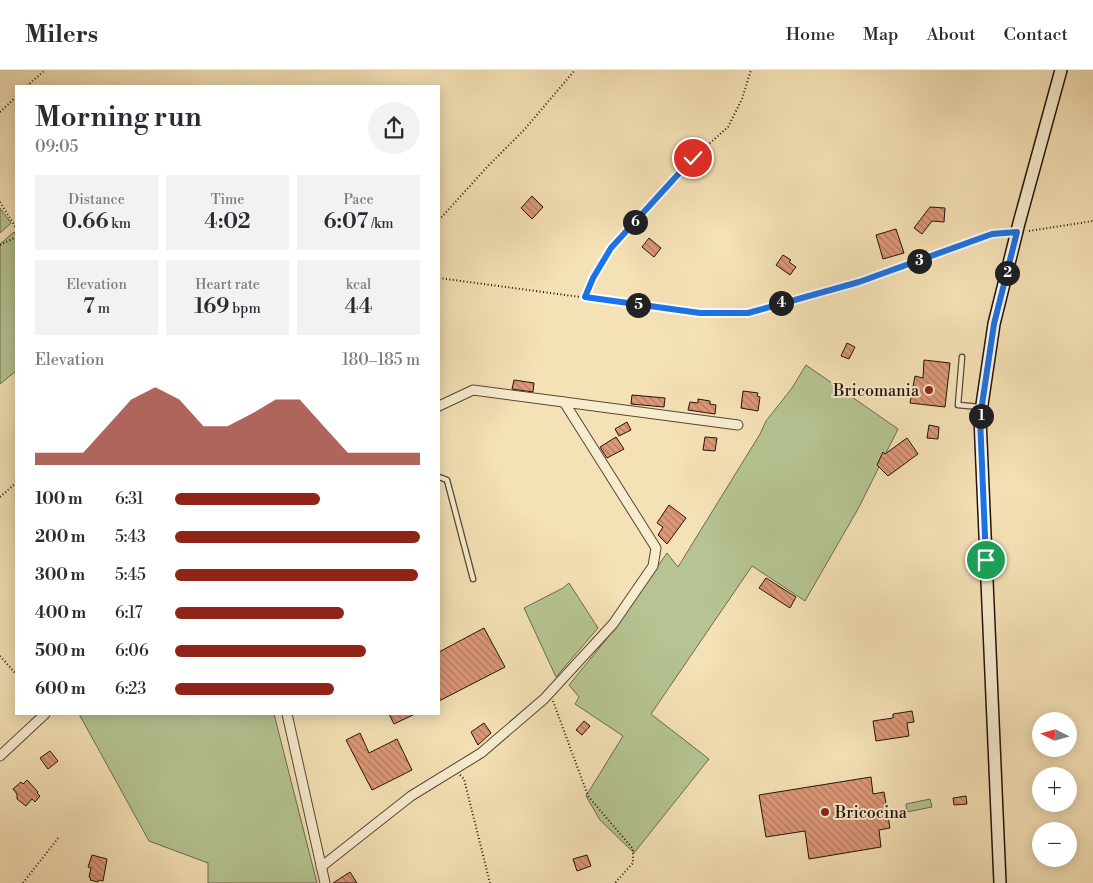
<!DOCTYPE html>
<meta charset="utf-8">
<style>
:root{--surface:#fff;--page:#f2f2f3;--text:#2b2b33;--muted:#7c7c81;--line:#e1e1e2;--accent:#8f2418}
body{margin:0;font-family:"Libre Bodoni",serif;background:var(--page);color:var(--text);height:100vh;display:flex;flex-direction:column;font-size:19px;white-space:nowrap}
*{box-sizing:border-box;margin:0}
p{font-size:16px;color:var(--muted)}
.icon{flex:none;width:28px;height:28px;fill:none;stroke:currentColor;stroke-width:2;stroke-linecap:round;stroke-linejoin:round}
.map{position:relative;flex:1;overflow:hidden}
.panel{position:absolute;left:15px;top:15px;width:425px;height:630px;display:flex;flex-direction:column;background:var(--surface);border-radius:0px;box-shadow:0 2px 12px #0003}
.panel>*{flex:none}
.needle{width:32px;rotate:276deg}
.controls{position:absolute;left:1032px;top:642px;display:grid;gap:10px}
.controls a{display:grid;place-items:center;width:45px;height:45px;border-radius:50%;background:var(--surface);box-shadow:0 2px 12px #0003;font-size:25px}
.pin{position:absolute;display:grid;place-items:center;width:42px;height:42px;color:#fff;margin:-21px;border:2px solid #fff;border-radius:50%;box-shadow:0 1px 5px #0007}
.km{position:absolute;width:25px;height:25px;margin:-12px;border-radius:50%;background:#222;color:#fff;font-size:14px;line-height:25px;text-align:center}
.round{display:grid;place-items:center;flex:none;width:52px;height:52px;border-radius:26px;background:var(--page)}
.overview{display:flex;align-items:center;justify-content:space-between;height:85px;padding:0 20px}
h1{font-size:28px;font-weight:600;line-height:38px}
.metrics{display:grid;grid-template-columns:repeat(3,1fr);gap:8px;height:85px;padding:5px 20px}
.metrics div{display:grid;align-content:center;border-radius:0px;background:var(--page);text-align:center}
.metrics b{font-size:21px;font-weight:600}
.metrics small{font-size:14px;font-weight:400}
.metrics p{font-size:14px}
.chart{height:140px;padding:10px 20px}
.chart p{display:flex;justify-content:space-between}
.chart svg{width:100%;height:90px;margin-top:5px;fill:var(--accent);opacity:.7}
ul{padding:0 20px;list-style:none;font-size:16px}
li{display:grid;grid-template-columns:80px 60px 1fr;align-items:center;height:38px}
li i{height:12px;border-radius:6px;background:var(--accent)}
header{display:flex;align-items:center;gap:30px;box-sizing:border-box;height:70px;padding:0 25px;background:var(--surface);border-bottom:1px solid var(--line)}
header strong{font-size:24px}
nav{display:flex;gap:28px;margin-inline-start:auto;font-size:18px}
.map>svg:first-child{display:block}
.grass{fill:#b5c492;stroke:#6c6b4e}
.building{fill:url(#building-back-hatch);stroke:#24120a}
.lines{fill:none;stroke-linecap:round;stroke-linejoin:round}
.lane-casing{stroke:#584635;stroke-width:7}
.street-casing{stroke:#584635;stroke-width:11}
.secondary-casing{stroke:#24120a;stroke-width:14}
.path{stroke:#24120a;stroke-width:2;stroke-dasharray:1 2.5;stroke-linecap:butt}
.lane{stroke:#f8eccf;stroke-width:4.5}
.street{stroke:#f8eccf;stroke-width:9}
.secondary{stroke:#f8eccf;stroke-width:11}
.route-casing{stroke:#fff;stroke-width:10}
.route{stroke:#1a73e8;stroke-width:6}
.poi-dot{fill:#8f2418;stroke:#f8eccf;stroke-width:2}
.labels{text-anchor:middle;stroke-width:4;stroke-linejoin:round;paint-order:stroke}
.poi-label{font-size:16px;fill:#24120a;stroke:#f8eccf;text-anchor:end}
</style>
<header>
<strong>Milers</strong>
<nav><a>Home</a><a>Map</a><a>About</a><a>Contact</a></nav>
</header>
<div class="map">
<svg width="1093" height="813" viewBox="0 0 1093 813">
<defs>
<pattern id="building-back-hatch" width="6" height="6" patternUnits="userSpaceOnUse" patternTransform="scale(1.25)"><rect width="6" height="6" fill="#dd9878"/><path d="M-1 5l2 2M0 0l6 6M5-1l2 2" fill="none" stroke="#b37b61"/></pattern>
</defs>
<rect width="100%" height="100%" fill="#f4e1b5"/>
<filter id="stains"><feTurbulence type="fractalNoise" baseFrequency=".004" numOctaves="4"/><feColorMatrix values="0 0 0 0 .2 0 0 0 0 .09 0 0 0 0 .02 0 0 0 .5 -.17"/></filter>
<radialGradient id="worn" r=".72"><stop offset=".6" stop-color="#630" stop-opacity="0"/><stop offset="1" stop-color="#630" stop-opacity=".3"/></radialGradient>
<g class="grass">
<polygon points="0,138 11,153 0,163"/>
<polygon points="14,162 16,166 16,301 0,314 0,174"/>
<polygon points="806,295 898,359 858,439 805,531 752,496 651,644 709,689 634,783 600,750 586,726 623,666 575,634 579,627 569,615 609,566 667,483 678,497 760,364 766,351 792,318"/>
<polygon points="569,513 598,558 556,607 524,538 563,518"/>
<polygon points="79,644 274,644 317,813 208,813 208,793 149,771"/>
<polygon points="930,729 932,737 907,742 906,734"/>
</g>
<g class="building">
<polygon points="532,126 543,137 532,149 521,138"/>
<polygon points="930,137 945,138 944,152 932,151 922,164 914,158"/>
<polygon points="896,159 904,183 883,189 876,165"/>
<polygon points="649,168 661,178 654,187 642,177"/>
<polygon points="783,185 791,190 789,192 796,197 790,205 776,195"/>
<polygon points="847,273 855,277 849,289 841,286"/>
<polygon points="924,290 950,293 945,337 910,333 915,306 923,308"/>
<polygon points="514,310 534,313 533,322 512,319"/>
<polygon points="743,321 758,323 757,326 760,327 758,341 741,338"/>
<polygon points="632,325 665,328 664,337 631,334"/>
<polygon points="698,329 710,331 710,334 716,335 715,344 688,340 690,332 698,333"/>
<polygon points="627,352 631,360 619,366 615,359"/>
<polygon points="929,355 939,357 938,369 927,368"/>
<polygon points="616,367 624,379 607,388 600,377"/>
<polygon points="705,367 717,368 715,381 703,380"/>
<polygon points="907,368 918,384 888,406 877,395 883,382 885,384"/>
<polygon points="669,435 686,448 667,474 658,465 663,457 657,453"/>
<polygon points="766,508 796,527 790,538 759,518"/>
<polygon points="484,558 505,597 439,631 439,582"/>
<polygon points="912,641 914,652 907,653 909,666 876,671 873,651 893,648 893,644"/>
<polygon points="389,644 415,644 394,654"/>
<polygon points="584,651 590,656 582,665 576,660"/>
<polygon points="484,653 491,663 478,675 471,662"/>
<polygon points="360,663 369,683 397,669 412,700 372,720 346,670"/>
<polygon points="50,681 58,691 48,699 40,688"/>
<polygon points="871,707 873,724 884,722 890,758 879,760 881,777 809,789 805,761 766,767 759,725"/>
<polygon points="27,710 38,722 37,723 40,726 35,732 32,729 26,736 17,729 17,724 13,719 21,712 23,714"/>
<polygon points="966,726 967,734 954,735 953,728"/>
<polygon points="92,785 107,789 103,811 99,810 98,812 90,810 91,808 89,807 91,798 88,797"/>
<polygon points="587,785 591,796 577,801 573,789"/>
<polygon points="350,802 357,813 333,813"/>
</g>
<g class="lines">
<g class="lane-casing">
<g id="lane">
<polyline points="962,287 958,335 980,337"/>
<polyline points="439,407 447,410 473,509"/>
</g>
</g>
<g class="street-casing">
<g id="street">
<polyline points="439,336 473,320 738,355"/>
<polyline points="287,644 325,813"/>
<polyline points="0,686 45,644"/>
<polyline points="321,797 411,726 481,683 544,629 613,554 653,496 656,478 564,332"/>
</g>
</g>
<g class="secondary-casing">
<polyline id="secondary" points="1000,813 980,348 994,254 1019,153 1061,0"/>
</g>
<g class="path">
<polyline points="27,16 45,0"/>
<polyline points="0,42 16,27"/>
<polyline points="0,132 16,158"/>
<polyline points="439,150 488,96 524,60 575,0"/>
<polyline points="1029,161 1093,151"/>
<polyline points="0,175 16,167"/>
<polyline points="439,208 699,243 748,243 859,212 992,164 1006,163"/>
<polyline points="585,227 593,208 611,178 693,88 728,57 742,29 751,0"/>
<polyline points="0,427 16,413"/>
<polyline points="0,586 16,604"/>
<polyline points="553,631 588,726 633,779 633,793 615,813"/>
<polyline points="460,705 464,709 490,813"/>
<polyline points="23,813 59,767"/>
</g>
<use href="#lane" class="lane"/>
<use href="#street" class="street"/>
<use href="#secondary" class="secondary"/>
</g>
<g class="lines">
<g class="route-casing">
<polyline id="route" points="693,88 611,178 593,208 585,227 700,243 748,243 859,212 992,164 1017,162 994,254 980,348 986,490"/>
</g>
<use href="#route" class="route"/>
</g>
<g class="poi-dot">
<circle cx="929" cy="320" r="5"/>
<circle cx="825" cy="742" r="5"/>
</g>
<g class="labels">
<g class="poi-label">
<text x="919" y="326">Bricomania</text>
<text x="835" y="748" text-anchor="start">Bricocina</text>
</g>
</g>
<rect width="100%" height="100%" filter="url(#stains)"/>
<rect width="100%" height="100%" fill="url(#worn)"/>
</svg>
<div class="controls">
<a><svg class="needle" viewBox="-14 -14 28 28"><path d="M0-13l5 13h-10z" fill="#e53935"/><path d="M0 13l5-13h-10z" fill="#7c7c81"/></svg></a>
<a>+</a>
<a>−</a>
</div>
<div class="pin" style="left:986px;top:490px;background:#1e9e55"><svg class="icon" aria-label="arrive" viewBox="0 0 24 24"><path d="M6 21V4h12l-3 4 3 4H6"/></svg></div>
<div class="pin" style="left:693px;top:88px;background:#d93025"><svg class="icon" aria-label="check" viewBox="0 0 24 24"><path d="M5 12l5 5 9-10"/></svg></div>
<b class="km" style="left:981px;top:346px">1</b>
<b class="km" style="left:1007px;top:203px">2</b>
<b class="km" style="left:919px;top:191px">3</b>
<b class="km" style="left:781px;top:233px">4</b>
<b class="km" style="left:638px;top:235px">5</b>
<b class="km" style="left:635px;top:152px">6</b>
<section class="panel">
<div class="overview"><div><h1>Morning run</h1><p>09:05</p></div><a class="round"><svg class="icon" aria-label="share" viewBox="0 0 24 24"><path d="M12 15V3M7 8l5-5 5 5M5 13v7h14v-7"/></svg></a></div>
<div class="metrics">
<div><p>Distance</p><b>0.66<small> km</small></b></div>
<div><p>Time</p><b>4:02</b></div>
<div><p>Pace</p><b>6:07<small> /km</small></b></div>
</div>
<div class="metrics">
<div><p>Elevation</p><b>7<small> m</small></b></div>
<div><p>Heart rate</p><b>169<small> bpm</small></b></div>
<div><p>kcal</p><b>44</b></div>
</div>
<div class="chart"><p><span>Elevation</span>180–185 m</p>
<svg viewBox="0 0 160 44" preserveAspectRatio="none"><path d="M0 44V38L10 38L20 38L30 25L40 12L50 6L60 12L70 25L80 25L90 19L100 12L110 12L120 25L130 38L140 38L150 38L160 38V44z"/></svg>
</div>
<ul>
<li><b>100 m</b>6:31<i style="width:59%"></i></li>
<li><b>200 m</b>5:43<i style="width:100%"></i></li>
<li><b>300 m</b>5:45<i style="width:99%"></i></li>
<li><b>400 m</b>6:17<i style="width:69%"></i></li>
<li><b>500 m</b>6:06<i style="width:78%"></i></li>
<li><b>600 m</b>6:23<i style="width:65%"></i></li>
</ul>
</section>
</div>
